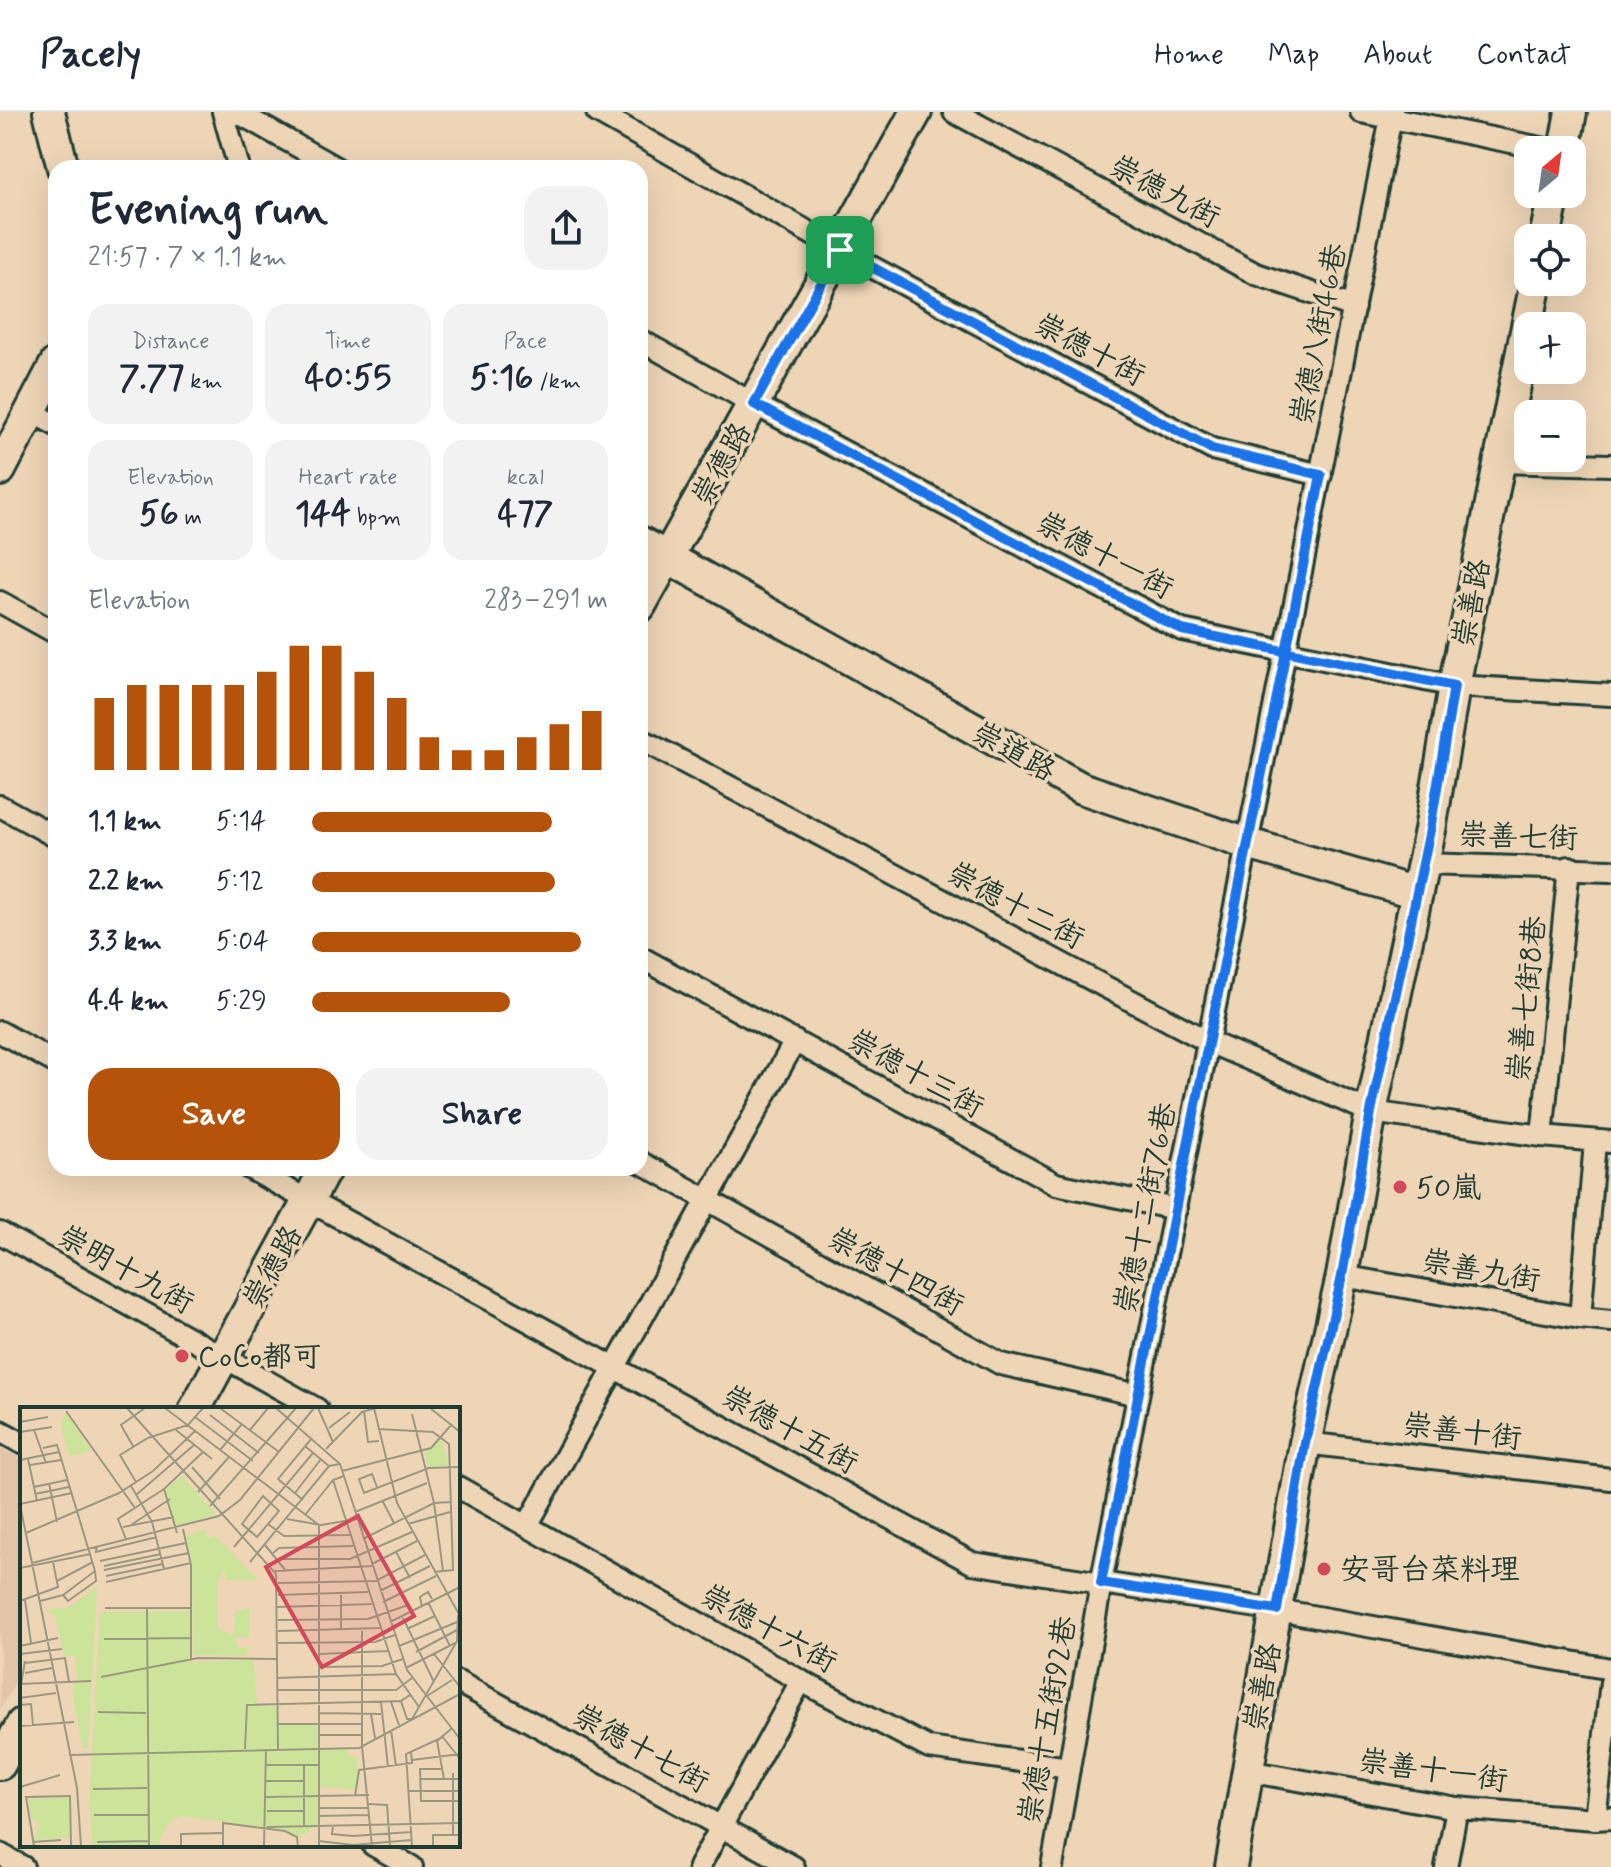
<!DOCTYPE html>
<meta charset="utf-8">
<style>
:root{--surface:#fff;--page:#f2f2f3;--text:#1f2937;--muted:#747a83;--line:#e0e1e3;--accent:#b45309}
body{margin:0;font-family:Mynerve,"LXGW WenKai TC",sans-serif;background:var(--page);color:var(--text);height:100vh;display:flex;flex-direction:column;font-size:30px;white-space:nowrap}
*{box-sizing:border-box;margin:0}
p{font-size:26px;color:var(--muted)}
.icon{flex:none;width:44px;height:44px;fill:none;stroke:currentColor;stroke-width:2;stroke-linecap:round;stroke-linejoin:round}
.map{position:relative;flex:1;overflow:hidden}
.sheet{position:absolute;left:48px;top:48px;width:600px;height:1016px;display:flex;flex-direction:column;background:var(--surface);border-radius:24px;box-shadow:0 8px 32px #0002}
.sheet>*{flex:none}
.needle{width:52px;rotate:29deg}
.tools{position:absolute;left:1514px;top:24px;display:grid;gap:16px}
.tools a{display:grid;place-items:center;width:72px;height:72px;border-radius:16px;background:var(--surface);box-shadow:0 8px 32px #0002;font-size:40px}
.pin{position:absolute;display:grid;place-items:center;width:68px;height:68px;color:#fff;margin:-34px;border-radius:16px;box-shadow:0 4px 12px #0006}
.round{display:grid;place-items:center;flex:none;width:84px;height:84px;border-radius:24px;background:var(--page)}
.headline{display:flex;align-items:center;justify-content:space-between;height:136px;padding:0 40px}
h1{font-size:44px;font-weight:700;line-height:60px}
.metrics{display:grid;grid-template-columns:repeat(3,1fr);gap:12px;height:136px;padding:8px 40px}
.metrics div{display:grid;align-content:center;border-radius:20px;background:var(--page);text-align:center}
.metrics b{font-size:34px;font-weight:700}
.metrics small{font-size:22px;font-weight:400}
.metrics p{font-size:22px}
.chart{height:224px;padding:16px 40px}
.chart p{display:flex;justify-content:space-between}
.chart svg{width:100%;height:144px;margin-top:8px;stroke:var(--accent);stroke-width:6}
.button{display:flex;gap:16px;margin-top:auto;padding:16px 40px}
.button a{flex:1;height:92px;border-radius:24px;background:var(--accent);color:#fff;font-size:32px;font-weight:700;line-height:92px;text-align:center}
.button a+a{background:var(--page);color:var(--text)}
ul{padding:0 40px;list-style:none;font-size:26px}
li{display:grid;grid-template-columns:128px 96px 1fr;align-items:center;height:60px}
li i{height:20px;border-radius:10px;background:var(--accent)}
header{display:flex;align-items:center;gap:48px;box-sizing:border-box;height:112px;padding:0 40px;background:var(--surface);border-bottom:2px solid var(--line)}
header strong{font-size:38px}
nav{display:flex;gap:44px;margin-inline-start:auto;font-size:28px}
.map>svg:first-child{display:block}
.built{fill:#e2c5a6}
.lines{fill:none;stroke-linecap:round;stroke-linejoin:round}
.street-casing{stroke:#1f3d34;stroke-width:26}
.secondary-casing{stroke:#1f3d34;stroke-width:36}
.street{stroke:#eed5b6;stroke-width:20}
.secondary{stroke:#eed5b6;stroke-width:30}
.route-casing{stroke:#fff;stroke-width:16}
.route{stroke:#1a73e8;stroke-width:10}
.poi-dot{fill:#d1495b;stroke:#eed5b6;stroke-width:3}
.labels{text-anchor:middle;stroke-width:7;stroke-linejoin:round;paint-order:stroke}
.street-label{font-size:30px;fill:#1f3d34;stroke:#eed5b6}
.poi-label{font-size:30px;fill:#1f3d34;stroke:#eed5b6;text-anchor:start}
.inset-road{fill:none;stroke:#9b9882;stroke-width:2}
.view{fill:#d1495b;fill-opacity:0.15;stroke:#d1495b;stroke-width:4}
.inset-edge{fill:none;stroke:#1f3d34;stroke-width:4}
</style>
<header>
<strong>Pacely</strong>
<nav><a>Home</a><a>Map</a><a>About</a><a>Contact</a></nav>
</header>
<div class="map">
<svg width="1611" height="1755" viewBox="0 0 1611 1755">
<rect width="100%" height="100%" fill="#eed5b6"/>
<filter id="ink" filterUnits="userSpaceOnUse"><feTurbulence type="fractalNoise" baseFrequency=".0125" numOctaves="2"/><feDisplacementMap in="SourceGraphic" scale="16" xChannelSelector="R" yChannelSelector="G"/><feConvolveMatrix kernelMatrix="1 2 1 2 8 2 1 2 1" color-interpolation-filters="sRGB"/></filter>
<g filter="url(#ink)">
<polygon class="built" points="0,1336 22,1347 22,1559 0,1597"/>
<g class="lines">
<g class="street-casing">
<g id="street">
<polyline points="223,0 239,56"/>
<polyline points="237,0 336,56"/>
<polyline points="597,0 840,138 1212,337 1321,363"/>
<polyline points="954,0 1256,162 1354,195"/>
<polyline points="1361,0 1551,38"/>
<polyline points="640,228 754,292 1182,518 1454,574 1611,583"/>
<polyline points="32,300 56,313"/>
<polyline points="1498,350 1611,353"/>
<polyline points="0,490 56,521"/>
<polyline points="640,627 1209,930 1371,1000 1542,1024 1611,1030"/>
<polyline points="0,694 56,725"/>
<polyline points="1423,752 1611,758"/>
<polyline points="640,845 1056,1072 1176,1097"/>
<polyline points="0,920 56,951"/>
<polyline points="1542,1024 1569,755"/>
<polyline points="640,1050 1001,1252 1138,1283"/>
<polyline points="249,1056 972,1451 1277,1498 1611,1557"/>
<polyline points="0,1121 317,1297"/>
<polyline points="1342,1164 1580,1206 1611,1209"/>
<polyline points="1580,1206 1595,1030"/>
<polyline points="0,1319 22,1331"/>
<polyline points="1305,1331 1611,1367"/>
<polyline points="458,1375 801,1569 929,1636 1069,1656"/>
<polyline points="527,1414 795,929"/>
<polyline points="458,1570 794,1755"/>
<polyline points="1247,1659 1457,1696 1595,1707 1611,1706"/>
<polyline points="1595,1707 1611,1570"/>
<polyline points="373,1733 412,1755"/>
<polyline points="0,1742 23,1755"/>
<polyline points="699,1755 801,1569"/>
<polyline points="1052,1755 1101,1471 1392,0"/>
<polyline points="1446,1755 1457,1696"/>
</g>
</g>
<g class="secondary-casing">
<g id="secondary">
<polyline points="49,0 63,56"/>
<polyline points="1564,38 1571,0"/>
<polyline points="1545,126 1554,82"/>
<polyline points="0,358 56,251"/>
<polyline points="640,430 1081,676 1248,732 1417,781"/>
<polyline points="640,494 916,0"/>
<polyline points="195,1297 326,1056"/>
<polyline points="0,1652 22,1612"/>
<polyline points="1231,1755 1305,1331 1342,1164 1371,1000 1430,718 1454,574 1536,170"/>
</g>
</g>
<use href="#street" class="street"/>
<use href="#secondary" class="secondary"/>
</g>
</g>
<g class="lines" filter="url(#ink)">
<g class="route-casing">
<path id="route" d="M 840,138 L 1212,337 L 1321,363 C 1248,732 1174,1102 1101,1471 L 1277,1498 L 1305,1331 L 1342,1164 L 1371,1000 L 1430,718 L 1454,574 L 1182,518 L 754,292 L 840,138"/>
</g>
<use href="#route" class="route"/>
</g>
<g class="poi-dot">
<circle cx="1400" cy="1075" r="8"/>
<circle cx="182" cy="1244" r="8"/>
<circle cx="1324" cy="1457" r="8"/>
</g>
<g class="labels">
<g class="street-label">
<text transform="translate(1165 79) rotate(28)" y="10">崇德九街</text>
<text transform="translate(1318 222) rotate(-79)" y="10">崇德八街46巷</text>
<text transform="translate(1090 237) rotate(28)" y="10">崇德十街</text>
<text transform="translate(721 352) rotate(-61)" y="10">崇德路</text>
<text transform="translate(1105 443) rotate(28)" y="10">崇德十一街</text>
<text transform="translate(1471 491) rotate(-79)" y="10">崇善路</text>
<text transform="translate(1014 639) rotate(29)" y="10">崇道路</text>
<text transform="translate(1518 724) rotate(2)" y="10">崇善七街</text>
<text transform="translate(1016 793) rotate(28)" y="10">崇德十二街</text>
<text transform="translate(1526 887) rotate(-84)" y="10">崇善七街8巷</text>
<text transform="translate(916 961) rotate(29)" y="10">崇德十三街</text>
<text transform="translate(1145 1096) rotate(-79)" y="10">崇德十二街76巷</text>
<text transform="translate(272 1155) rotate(-61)" y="10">崇德路</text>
<text transform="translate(126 1157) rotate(29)" y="10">崇明十九街</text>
<text transform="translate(1481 1158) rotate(10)" y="10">崇善九街</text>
<text transform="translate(896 1159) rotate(29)" y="10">崇德十四街</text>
<text transform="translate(790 1317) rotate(29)" y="10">崇德十五街</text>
<text transform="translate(1462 1319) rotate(7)" y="10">崇善十街</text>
<text transform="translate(769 1516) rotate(29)" y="10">崇德十六街</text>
<text transform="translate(1262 1575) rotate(-79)" y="10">崇善路</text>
<text transform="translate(1047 1608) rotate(-80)" y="10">崇德十五街92巷</text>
<text transform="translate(641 1636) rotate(29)" y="10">崇德十七街</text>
<text transform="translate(1433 1658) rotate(8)" y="10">崇善十一街</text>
</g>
<g class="poi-label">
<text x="1416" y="1085">50嵐</text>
<text x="198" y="1254">CoCo都可</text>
<text x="1340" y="1467">安哥台菜料理</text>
</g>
</g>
<g transform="translate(20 1295)">
<rect width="440" height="440" fill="#eed5b6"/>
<path d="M 45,5 L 69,40 L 71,44 L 50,49 L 41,21 ZM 421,32 L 429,58 L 408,61 L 405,45 ZM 162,69 L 196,107 L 156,120 L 145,83 ZM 185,123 L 187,131 L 195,129 L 238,173 L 206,173 L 204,163 L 197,176 L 197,222 L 214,228 L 215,204 L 229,201 L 229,231 L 215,230 L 218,241 L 230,240 L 226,249 L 173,248 L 172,155 L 165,129 ZM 77,179 L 72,274 L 57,274 L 55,249 L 44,249 L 35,209 L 25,202 L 48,201 ZM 170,204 L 170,255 L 234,253 L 237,299 L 257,299 L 257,318 L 297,318 L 298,419 L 279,430 L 265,423 L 160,409 L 148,416 L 138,439 L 73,439 L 69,396 L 80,205 ZM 56,275 L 72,275 L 68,341 L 62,341 L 52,282 ZM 327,342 L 328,349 L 337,350 L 338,376 L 334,383 L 299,379 L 299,343 ZM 50,391 L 50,431 L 14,433 L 20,416 L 12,412 L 8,392 Z" fill="#cce49a"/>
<path class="inset-road" d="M 107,1 L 256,167 L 258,342M 145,1 L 299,118 L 299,439M 200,1 L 259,45M 256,1 L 320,57 L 387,263 L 440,332M 298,1 L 313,35M 354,1 L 377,96 L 440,209M 410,1 L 440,25M 46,4 L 115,101M 344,4 L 348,35 L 359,34M 392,7 L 414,96 L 423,164M 190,8 L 239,46M 175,10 L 233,54M 0,15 L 28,10M 309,21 L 330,5M 358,22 L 413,25 L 429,37 L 433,163 L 414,165M 14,23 L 26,56M 156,23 L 192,52M 230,23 L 248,1M 0,25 L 32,20M 113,39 L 101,18 L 125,1M 285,39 L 309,59M 23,41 L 37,38 L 75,164 L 76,174 L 48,194 L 43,188M 306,42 L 342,5 L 356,1M 200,43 L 222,17M 8,52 L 17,94M 0,53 L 39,45M 10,58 L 41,53M 172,60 L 200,92M 322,64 L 411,41 L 432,17M 313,73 L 376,267 L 399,300M 116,75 L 100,48 L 128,31 L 168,18 L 183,1M 29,76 L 37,115M 111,79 L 132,115 L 144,162M 14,80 L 47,73M 357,80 L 352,67 L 339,72 L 344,86 L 409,61 L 440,60M 144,82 L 157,126M 178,85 L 209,50M 275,86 L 301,52M 15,87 L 49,80M 116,88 L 174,38M 243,89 L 259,104 L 237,130 L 222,117 ZM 283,93 L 258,72 L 292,31M 362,93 L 374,116M 0,97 L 52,86M 0,98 L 12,156M 190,99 L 276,1M 335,105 L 407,76M 285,108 L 313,73 L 324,69M 267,112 L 301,118 L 337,112M 248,117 L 264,129 L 330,128M 388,117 L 430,105M 111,118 L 150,92M 103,120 L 154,110M 163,122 L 171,158 L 171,252M 6,126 L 99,86 L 133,64 L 175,24M 106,132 L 98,112 L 144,82 L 183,45M 343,132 L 414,96 L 431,95M 245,138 L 266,164M 77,139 L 76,145 L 137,130M 214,140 L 293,46M 376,145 L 390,171M 253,146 L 259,141 L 333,139M 258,152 L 330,152 L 392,125M 80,154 L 166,136M 230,155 L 309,59 L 320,57M 352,157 L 397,134M 84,159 L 141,147M 0,161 L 71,147M 84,163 L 169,146M 255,164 L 352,159M 86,169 L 143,157M 37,174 L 73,155M 86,175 L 171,156M 258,176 L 356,174 L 405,148M 360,184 L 410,159M 258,188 L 348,185M 321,188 L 321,224M 5,193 L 11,236M 0,194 L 38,180 L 33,155M 20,194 L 43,188 L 75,164M 363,195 L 416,169M 408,195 L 430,239M 257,200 L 352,197M 402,200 L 400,190 L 408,185 L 412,192M 85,201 L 171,201M 127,201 L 129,439M 383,211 L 414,275M 258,213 L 348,212 L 388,198M 370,215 L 440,180M 387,222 L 415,209M 258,224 L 360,221M 342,224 L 342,339 L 352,439M 84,232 L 171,231M 258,236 L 355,235 L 375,228M 0,239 L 38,231M 379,239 L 437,215M 396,245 L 437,223M 0,247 L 42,242M 299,247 L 368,244M 414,247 L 440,280M 5,256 L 45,251 L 49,275M 299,260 L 362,259 L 383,252M 386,261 L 435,236M 5,266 L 32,261M 81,270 L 178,251 L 258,252M 257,271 L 376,267M 0,277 L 71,274M 258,283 L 376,283 L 392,271M 0,284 L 5,254M 407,289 L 432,273M 0,291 L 36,286M 381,294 L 387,312 L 392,312 L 437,234 L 438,208M 361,295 L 368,360M 371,295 L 379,318M 0,298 L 11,297 L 13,318M 78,305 L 126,306M 299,306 L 361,307M 351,307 L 355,331M 258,317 L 342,317M 0,319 L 54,315M 371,323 L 376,359M 299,328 L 342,328M 422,329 L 440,352M 225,342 L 227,298 L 381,294 L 390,288M 49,348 L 339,341 L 440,287M 392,353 L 440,347M 246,358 L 298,358M 284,358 L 284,420M 421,362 L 400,362 L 401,394 L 440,394M 400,372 L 440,372M 424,372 L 417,334 L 431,322M 246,374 L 284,374M 0,380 L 40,368M 73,382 L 127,381M 389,384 L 440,384M 335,389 L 339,363 L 392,356 L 391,345M 246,390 L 349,388M 349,397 L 367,398 L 370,439M 298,401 L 349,401M 247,404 L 284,404M 74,408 L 128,408M 298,409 L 349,408M 313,419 L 312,427 L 333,429 L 391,425M 247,420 L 440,416M 433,428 L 433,366M 299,434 L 333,438 L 391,433M 13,435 L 41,433M 77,435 L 129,434M 14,439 L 6,390 L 50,389 L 51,439M 61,439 L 57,381 L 12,156 L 199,109 L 220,93 L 294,1M 161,439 L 161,427 L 202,426M 203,439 L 203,416 L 265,424 L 277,430 L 278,439M 244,439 L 246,342M 392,439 L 386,347 L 423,330M 413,439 L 413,428 L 440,428"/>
<path class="view" d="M 338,109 L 394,209 L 302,260 L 246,160 Z"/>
<rect width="440" height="440" class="inset-edge"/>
</g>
</svg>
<div class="tools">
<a><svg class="needle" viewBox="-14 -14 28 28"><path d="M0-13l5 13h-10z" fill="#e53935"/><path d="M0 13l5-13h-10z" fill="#747a83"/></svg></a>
<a><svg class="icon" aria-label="locate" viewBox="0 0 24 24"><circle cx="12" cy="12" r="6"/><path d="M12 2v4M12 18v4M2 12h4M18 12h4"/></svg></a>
<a>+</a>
<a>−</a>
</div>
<div class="pin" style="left:840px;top:138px;background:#1e9e55"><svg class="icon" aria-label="arrive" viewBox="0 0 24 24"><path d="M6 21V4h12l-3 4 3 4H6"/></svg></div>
<section class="sheet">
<div class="headline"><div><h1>Evening run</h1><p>21:57 · 7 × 1.1 km</p></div><a class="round"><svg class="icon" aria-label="share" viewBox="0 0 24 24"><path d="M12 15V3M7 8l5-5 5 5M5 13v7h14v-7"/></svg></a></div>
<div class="metrics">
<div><p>Distance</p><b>7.77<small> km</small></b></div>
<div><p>Time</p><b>40:55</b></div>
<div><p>Pace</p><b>5:16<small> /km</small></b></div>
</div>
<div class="metrics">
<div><p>Elevation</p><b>56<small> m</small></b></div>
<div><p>Heart rate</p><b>144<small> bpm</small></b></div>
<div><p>kcal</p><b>477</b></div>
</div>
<div class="chart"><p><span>Elevation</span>283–291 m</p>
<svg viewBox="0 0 160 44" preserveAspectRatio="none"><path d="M5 44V22M15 44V18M25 44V18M35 44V18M45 44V18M55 44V14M65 44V6M75 44V6M85 44V14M95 44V22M105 44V34M115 44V38M125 44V38M135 44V34M145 44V30M155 44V26"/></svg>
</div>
<ul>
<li><b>1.1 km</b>5:14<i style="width:81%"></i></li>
<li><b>2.2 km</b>5:12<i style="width:82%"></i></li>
<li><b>3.3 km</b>5:04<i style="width:91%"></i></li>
<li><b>4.4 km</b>5:29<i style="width:67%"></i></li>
</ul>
<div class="button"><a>Save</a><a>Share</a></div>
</section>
</div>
